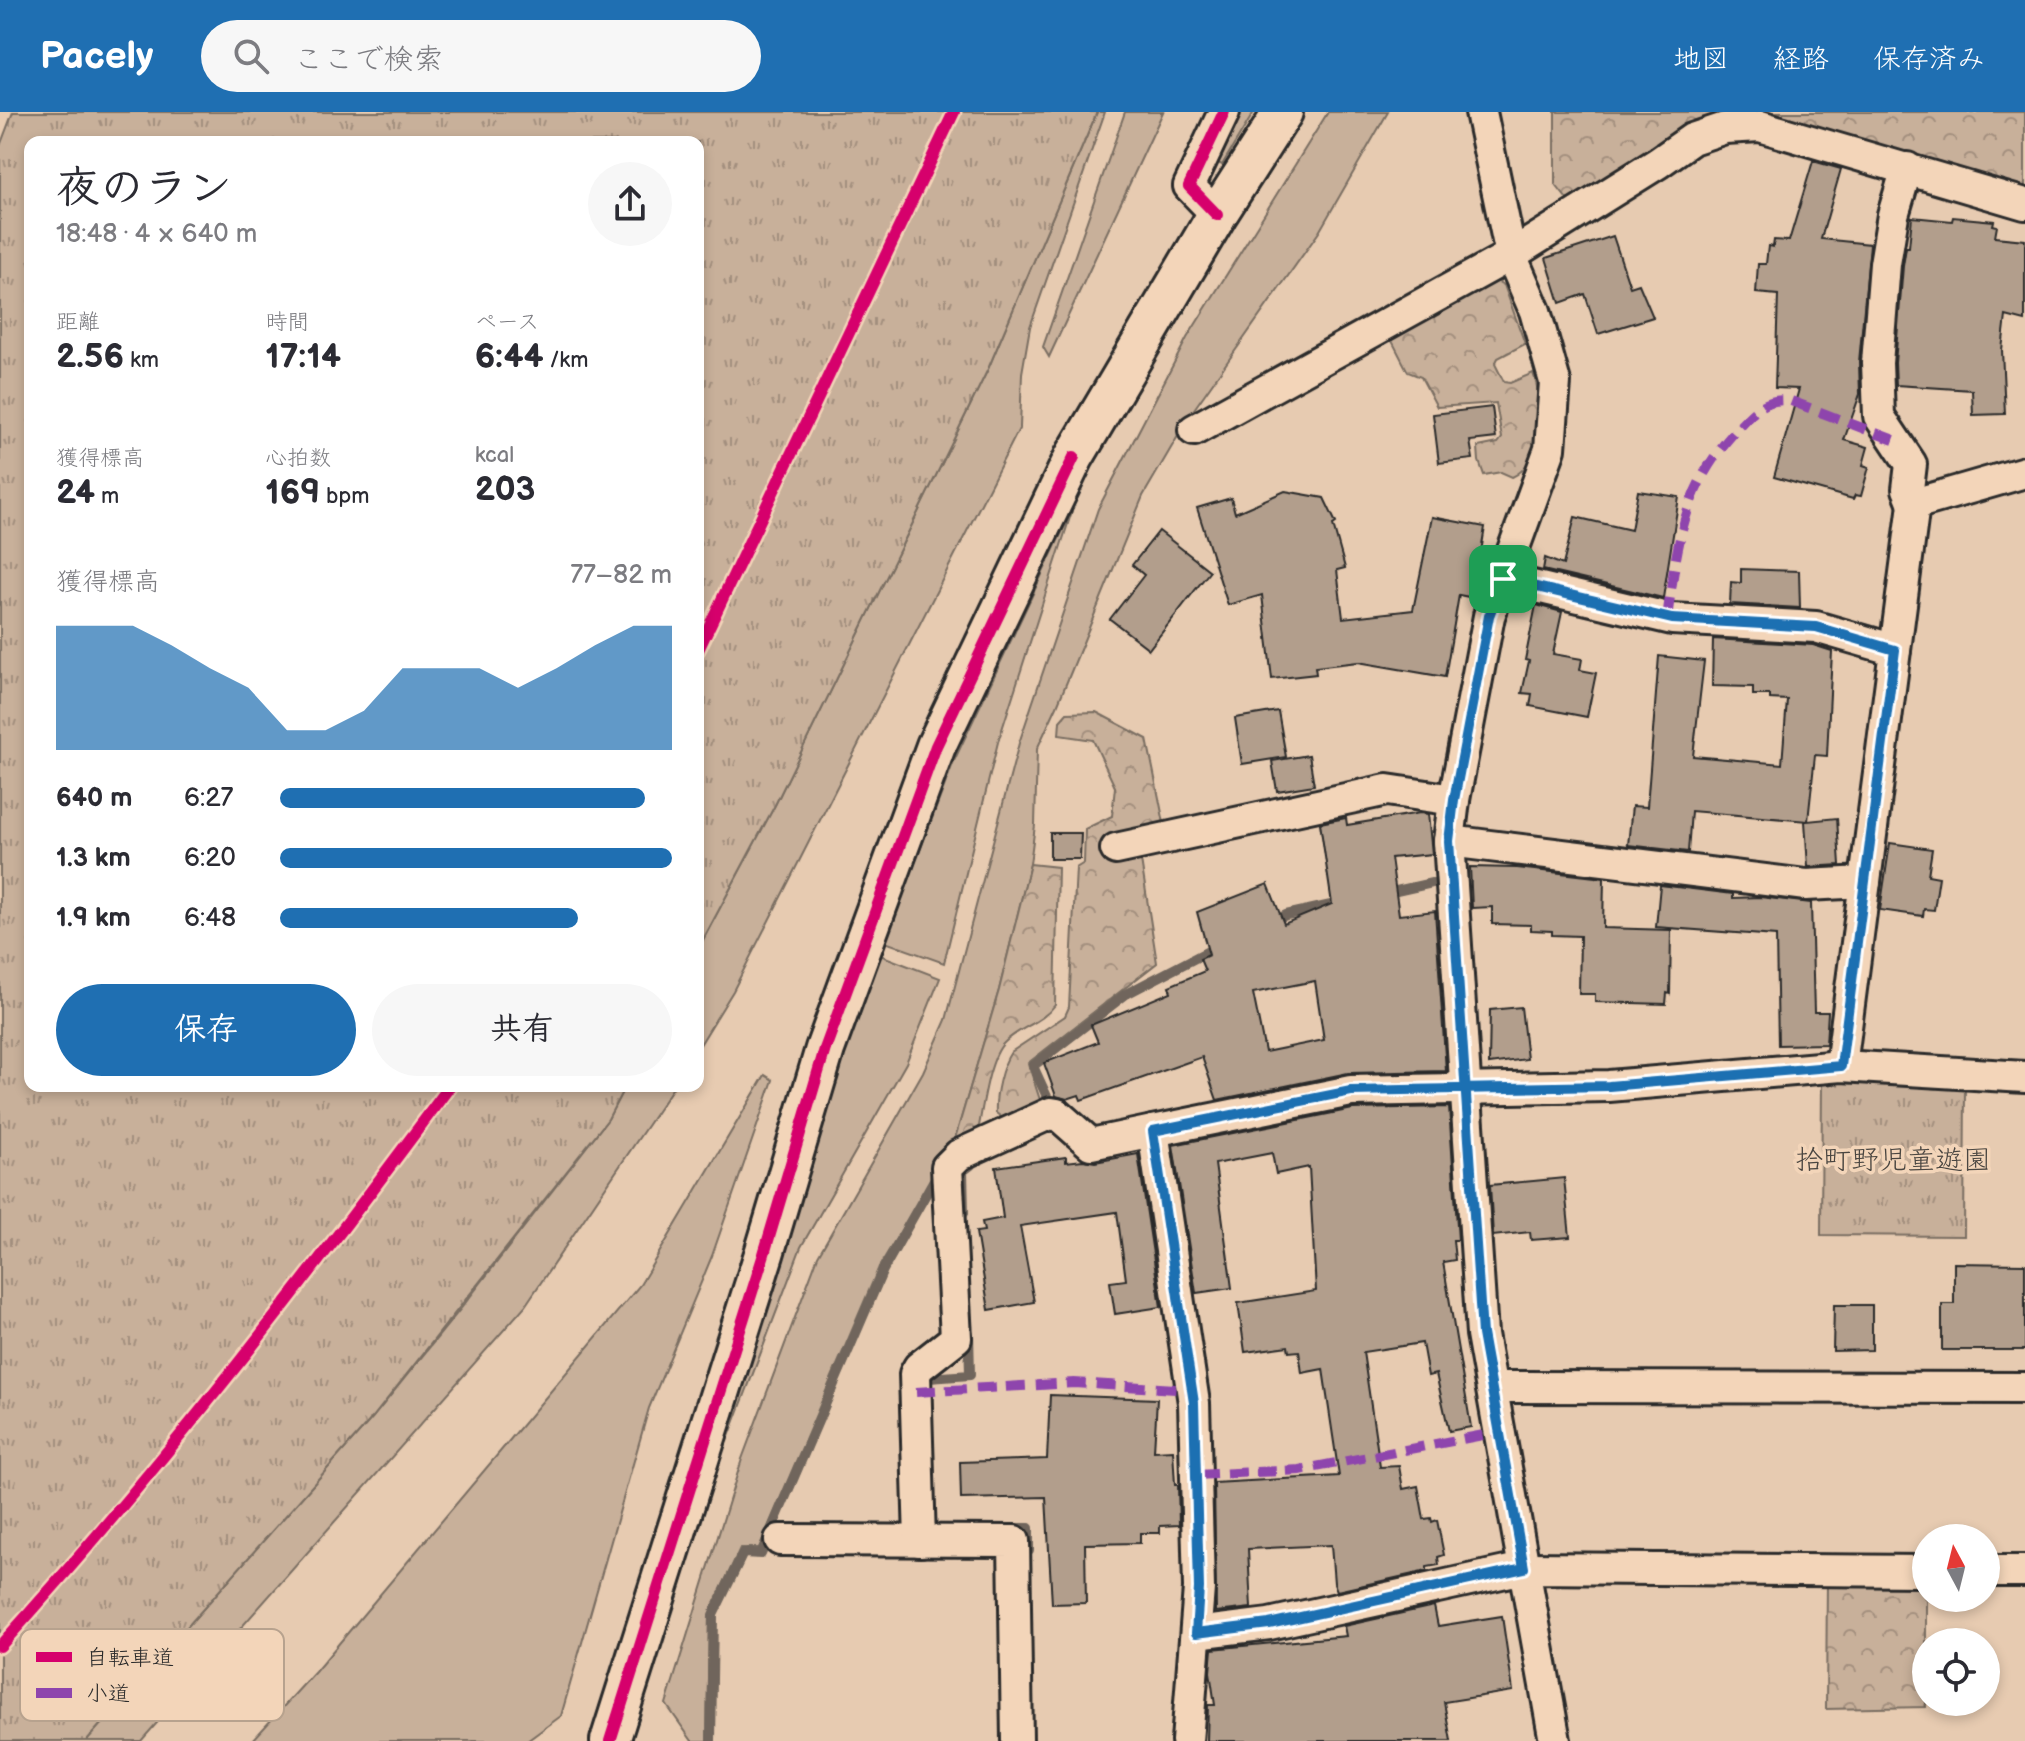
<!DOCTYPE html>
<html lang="ja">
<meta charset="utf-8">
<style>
:root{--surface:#fff;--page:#f7f7f7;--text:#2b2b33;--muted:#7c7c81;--accent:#1f6fb2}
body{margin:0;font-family:"Balsamiq Sans","Klee One",sans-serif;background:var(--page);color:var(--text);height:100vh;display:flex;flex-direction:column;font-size:30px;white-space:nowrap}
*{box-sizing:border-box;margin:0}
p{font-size:26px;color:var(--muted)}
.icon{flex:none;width:44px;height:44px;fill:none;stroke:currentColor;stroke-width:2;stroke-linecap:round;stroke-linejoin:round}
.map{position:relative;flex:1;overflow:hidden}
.drawer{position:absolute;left:24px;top:24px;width:680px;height:956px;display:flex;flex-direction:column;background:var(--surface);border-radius:16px;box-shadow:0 4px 12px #0003}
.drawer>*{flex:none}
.needle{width:52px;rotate:353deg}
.fabs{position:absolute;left:1912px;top:1412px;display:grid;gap:16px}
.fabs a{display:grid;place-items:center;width:88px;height:88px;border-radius:50%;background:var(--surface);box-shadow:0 4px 12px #0003;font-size:40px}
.pin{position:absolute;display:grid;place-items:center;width:68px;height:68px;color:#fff;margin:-34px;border-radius:16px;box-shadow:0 4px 12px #0006}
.round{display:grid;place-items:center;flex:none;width:84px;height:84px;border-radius:42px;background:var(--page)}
.overview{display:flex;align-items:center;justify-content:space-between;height:136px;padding:0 32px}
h1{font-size:44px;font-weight:700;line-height:60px}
.figures{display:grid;grid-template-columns:repeat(3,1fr);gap:12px;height:136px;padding:8px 32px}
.figures div{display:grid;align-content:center}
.figures b{font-size:34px;font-weight:700}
.figures small{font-size:22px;font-weight:400}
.figures p{font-size:22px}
.chart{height:224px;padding:16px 32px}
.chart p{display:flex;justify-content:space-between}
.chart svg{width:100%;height:144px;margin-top:8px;fill:var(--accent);opacity:.7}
.action{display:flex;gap:16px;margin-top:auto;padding:16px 32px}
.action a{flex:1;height:92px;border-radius:48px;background:var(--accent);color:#fff;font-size:32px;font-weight:700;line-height:92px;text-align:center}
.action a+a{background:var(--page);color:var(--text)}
ul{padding:0 32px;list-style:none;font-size:26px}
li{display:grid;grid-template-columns:128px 96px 1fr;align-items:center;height:60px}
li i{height:20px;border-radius:10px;background:var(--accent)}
header{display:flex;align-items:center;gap:48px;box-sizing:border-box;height:112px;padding:0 40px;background:var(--accent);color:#fff}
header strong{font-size:38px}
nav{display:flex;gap:44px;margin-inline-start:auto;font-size:28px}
.search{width:560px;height:72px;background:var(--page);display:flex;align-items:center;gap:20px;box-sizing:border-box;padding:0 28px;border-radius:44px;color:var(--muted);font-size:30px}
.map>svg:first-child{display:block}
.grass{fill:#c8b09a;stroke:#7a6e62;stroke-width:2}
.forest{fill:url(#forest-crowns);stroke:#7a6e62;stroke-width:2}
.park{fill:url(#park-tufts);stroke:#7a6e62;stroke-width:2}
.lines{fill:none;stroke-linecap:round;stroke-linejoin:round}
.stream{stroke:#6f655b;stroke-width:10}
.building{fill:#b29e8c;stroke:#2b2b2b;stroke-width:2;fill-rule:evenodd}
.minor-casing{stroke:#2b2b2b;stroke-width:36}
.tertiary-casing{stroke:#2b2b2b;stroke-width:44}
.minor{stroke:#f3d5b9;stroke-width:30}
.tertiary{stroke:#f3d5b9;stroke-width:38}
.quiet{stroke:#8e44ad;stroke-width:10;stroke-dasharray:20 10;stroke-linecap:butt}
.cycleway-casing{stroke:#f3d5b9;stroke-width:17}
.cycleway{stroke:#d6006c;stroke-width:12}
.route-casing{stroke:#fff;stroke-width:16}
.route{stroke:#1f6fb2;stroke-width:10}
.labels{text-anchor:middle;stroke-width:7;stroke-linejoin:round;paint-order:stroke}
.park-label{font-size:28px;fill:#4a4641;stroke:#f3d5b9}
.key{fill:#f3d5b9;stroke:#b7a28e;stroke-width:2}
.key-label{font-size:22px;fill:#2b2b2b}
</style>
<header>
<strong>Pacely</strong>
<div class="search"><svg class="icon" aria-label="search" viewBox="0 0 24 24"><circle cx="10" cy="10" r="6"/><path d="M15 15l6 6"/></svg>ここで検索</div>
<nav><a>地図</a><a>経路</a><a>保存済み</a></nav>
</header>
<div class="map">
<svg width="2025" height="1629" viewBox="0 0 2025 1629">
<defs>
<pattern id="forest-crowns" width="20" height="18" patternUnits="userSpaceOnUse" patternTransform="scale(2)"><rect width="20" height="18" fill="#c8b09a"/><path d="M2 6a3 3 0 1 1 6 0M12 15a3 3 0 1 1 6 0" fill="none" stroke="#a38f7e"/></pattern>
<pattern id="park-tufts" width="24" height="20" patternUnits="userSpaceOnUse" patternTransform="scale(2)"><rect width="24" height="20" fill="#c8b09a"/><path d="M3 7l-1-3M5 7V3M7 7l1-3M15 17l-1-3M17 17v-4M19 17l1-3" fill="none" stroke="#a38f7e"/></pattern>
</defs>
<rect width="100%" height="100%" fill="#e7cbb1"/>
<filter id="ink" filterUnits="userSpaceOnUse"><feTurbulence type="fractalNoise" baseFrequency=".0125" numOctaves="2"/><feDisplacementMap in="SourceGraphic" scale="16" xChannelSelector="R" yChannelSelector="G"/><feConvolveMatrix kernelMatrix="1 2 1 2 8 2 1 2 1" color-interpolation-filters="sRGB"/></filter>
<g filter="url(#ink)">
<g class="grass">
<polygon points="1097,0 1105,0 1030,215 1022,261 1020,315 733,879 698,936 698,837 775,693 988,257"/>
<polygon points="1125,0 1163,0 1049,245 1043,235"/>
<polygon points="1241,0 1254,0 1222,53 1218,51"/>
<polygon points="1328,0 1388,0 1319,120 1192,300 1143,384 1057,594 1037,637 1035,713 1030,752 999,878 954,1030 879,1155 759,1436 740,1436 709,1504 707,1629 692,1629 666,1592 742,1347 818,1144 923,960 946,908 1019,631 1098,397 1187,226"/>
<polygon points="1072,399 998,630 944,851 885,830 954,649"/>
<polygon points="880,843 940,866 906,951 801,1135 725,1335 719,1336 842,945"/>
<polygon points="765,963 773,968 712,1144 649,1296 561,1604 527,1629 252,1629 315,1560 640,1173"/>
<polygon points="625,974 674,974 525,1194 141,1629 86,1629 373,1305 462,1195 608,1007"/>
</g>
<g class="forest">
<polygon points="1555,0 2025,0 2025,78 1759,7 1570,91 1555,72"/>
<path d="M 1489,165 L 1504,173 L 1525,232 L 1498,246 L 1495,252 L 1504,270 L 1510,271 L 1533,261 C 1544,288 1543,352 1512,365 L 1501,360 L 1484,363 L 1479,349 L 1478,335 L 1498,331 L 1502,326 L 1496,291 L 1437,295 L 1421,265 L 1408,260 L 1389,223 Z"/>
<path d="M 1096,600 L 1147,627 L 1165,716 L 1140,742 L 1157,851 L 1028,951 L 1041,991 L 1004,1007 L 996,1001 C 995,983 1001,955 1011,940 L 1065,904 L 1069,895 L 1076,756 L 1084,751 L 1085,717 L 1112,704 L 1115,675 L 1093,628 L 1059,623 L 1060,609 L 1067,601 Z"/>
<path d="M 1030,752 L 1058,755 L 1055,893 C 1042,911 1020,915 1005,930 C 988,945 982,1001 977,1025 L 954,1030 L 999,878 Z"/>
<polygon points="1827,1466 1926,1467 1926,1595 1826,1597"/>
</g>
<g class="park">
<polygon points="13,0 1097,0 988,257 775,693 698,837 698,30 30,30 30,974 625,974 608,1007 373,1305 86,1629 0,1629 0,34"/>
<polygon points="1822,965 1965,972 1964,1124 1821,1123"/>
</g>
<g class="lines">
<g class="stream">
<polyline points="1383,782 1432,771"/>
<polyline points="1271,810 1286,803 1340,791"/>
<polyline points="1049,989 1033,954 1126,882 1220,833"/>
<polyline points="964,1101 963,1059 971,1053"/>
<polyline points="929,1266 970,1263 969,1221"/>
<polyline points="1011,1416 1029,1416 1029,1439"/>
<polyline points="711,1629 713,1503 743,1441 761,1442 883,1158 935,1066"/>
</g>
</g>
<g class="building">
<polygon points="1813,49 1841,57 1821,127 1870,132 1859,250 1860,282 1844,328 1868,335 1863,353 1869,355 1861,384 1855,383 1853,387 1774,365 1799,277 1775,276 1778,183 1756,181 1758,152 1766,152 1768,134 1773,135 1774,128 1789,129"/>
<polygon points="1912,105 1952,109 1953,105 1994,109 1993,113 1997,114 1995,125 2025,128 2025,209 2006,204 2002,238 2005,302 1973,303 1972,278 1896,273 1895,251 1903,154 1906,135 1909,135"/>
<polygon points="1613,124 1630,175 1639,172 1653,205 1598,222 1585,182 1560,191 1546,146"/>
<polygon points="1492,295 1496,326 1470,329 1473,347 1439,351 1433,302"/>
<polygon points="1285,379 1324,386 1336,411 1333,413 1345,456 1337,458 1343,506 1413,498 1432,405 1485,415 1478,459 1473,462 1469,485 1459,483 1445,565 1358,550 1315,555 1316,562 1272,567 1262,483 1228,493 1197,396 1231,386 1235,401"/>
<polygon points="1638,379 1679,385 1663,486 1543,458 1545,446 1563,453 1575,405 1631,418"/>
<polygon points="1159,419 1210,459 1149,537 1110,507 1144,463 1132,453"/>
<polygon points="1741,457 1799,459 1800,496 1730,492 1731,470 1741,471"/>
<polygon points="1536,493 1562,500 1553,542 1582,547 1580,558 1596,561 1587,605 1530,594 1532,582 1522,581 1529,549 1525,548"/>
<polygon points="1713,527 1813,533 1832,539 1827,644 1815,643 1808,709 1837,706 1840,753 1808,755 1805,709 1808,709 1691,699 1688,740 1628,733 1632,694 1647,695 1659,544 1704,549 1693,644 1782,652 1787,588 1770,587 1770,583 1753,583 1753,575 1712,574"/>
<polygon points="1278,599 1286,645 1242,652 1235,606"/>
<polygon points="1309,643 1314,673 1277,679 1272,649"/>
<path d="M 1420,701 L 1428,702 L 1432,742 L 1391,746 L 1399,803 L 1435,799 L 1446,959 L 1348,961 L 1217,988 L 1202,945 L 1081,988 L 1079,983 L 1067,987 L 1056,984 L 1044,951 L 1098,930 L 1091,913 L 1171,880 L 1169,874 L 1205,859 L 1200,847 L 1209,843 L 1197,800 L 1268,772 L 1284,812 L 1332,792 L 1320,711 L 1346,706 L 1347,713 ZM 1315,869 L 1324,928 L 1265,940 L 1253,881 Z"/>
<polygon points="1050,721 1081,721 1080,747 1050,747"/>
<polygon points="1890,731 1932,737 1928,763 1939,765 1934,798 1924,797 1923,804 1880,798"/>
<polygon points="1470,755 1517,756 1604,766 1603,816 1671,818 1670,882 1667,881 1666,892 1595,890 1595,882 1579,882 1580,824 1552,823 1552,819 1531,818 1531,813 1492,812 1492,795 1472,796"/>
<polygon points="1660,773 1733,782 1733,786 1760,785 1811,791 1814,900 1828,900 1826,932 1778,933 1776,824 1656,815"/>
<polygon points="1521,895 1527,947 1489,952 1490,898"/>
<polygon points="1449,995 1458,1128 1453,1128 1455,1148 1443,1150 1471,1315 1449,1319 1436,1262 1428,1264 1422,1231 1363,1240 1380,1355 1399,1354 1403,1377 1418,1374 1424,1407 1431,1406 1432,1410 1437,1408 1444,1443 1438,1445 1439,1453 1427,1455 1427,1459 1337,1479 1334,1471 1331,1433 1248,1437 1251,1496 1216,1500 1214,1371 1339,1364 1323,1257 1302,1261 1299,1239 1289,1240 1288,1234 1245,1240 1238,1191 1316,1179 1309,1055 1276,1062 1272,1041 1215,1052 1232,1176 1196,1181 1173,1033 1353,997"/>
<polygon points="1138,1042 1161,1195 1115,1202 1110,1170 1126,1168 1117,1100 1020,1114 1034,1190 989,1198 976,1120 984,1119 982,1110 1003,1106 996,1055 1066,1045 1066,1050 1083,1048 1095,1050"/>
<polygon points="1564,1066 1570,1125 1531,1128 1530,1120 1493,1124 1490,1073"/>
<polygon points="1954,1151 2025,1152 2025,1238 1942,1238 1942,1192 1954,1192"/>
<polygon points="1834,1193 1872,1193 1872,1238 1833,1239"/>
<polygon points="1050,1283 1157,1287 1154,1339 1173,1338 1175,1373 1178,1373 1179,1413 1160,1414 1160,1421 1140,1421 1140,1431 1085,1432 1086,1491 1052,1492 1046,1385 961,1387 960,1350 1047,1347"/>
<polygon points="1434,1494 1438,1514 1502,1504 1513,1579 1444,1590 1451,1629 1207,1629 1208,1593 1215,1593 1210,1560 1212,1537 1346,1524 1344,1514"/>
</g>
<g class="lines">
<g class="minor-casing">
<g id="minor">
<polyline points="1481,0 1511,143 1535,199 1555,270 1550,337 1489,504 1454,688 1449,729 1482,1222 1555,1629"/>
<polyline points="1907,56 1893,103 1885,152 1877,251 1879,304 1911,352 1908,377 1914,392"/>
<polyline points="1217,103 1189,74 1224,0"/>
<polyline points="1194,318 1511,143 1658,51 1692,27 1725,16 1760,14 2025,92"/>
<polyline points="1503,467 1672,507 1816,515 1895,538"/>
<polyline points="1449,729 1806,773 1865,770"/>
<polyline points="1116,737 1387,678 1454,688"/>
<polyline points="1841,954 1914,392 2025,360"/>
<polyline points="1492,1275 2025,1276"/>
<polyline points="780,1428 1014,1429 1017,1629"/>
<polyline points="920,1429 915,1262 919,1255 956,1226 947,1055 959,1043 1051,1001 1057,1002 1091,1032 1153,1019"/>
<polyline points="1986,1459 2025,1459"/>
<polyline points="1196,1521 1269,1512 1524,1456 1926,1459"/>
<polyline points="1187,1629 1199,1476 1194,1291 1153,1019 1351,979 1609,974 1841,954 2025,965"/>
</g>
</g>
<g class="tertiary-casing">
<polyline id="tertiary" points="610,1629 764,1142 825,937 936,634 1074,345 1217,103 1283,0"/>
</g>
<use href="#minor" class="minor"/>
<use href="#tertiary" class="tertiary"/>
<g class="quiet">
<path d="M 1667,506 C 1678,429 1683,374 1739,315 C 1755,298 1767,285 1791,289 L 1894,328"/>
<polyline points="916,1280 1074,1271 1193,1278"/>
<polyline points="1196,1363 1300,1358 1499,1320"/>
</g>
<g class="cycleway-casing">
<g id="cycleway">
<polyline points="1217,103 1189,74 1224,0"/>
<polyline points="698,538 954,0"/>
<path d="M 0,1534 C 160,1358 308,1165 450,974"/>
<polyline points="610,1629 764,1142 825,937 936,634 1074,345"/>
</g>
</g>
<use href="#cycleway" class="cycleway"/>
</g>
</g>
<g class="lines" filter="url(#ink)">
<g class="route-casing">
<polyline id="route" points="1503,467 1489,504 1454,688 1449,729 1482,1222 1524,1456 1269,1512 1196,1521 1199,1476 1194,1291 1153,1019 1351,979 1609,974 1841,954 1895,538 1816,515 1672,507 1503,467"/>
</g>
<use href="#route" class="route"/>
</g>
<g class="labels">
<g class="park-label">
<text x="1893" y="1057">拾町野児童遊園</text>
</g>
</g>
<rect x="20" y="1517" width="264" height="92" rx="12" class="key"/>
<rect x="36" y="1540" width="36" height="10" fill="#d6006c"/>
<rect x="36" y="1576" width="36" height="10" fill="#8e44ad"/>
<g class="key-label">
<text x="86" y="1553">自転車道</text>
<text x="86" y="1589">小道</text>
</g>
</svg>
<div class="fabs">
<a><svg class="needle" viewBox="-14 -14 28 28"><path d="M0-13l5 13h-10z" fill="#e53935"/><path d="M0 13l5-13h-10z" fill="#7c7c81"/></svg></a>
<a><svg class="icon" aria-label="locate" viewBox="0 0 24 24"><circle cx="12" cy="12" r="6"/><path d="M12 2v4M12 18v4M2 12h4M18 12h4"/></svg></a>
</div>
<div class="pin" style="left:1503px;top:467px;background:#1e9e55"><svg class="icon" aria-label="arrive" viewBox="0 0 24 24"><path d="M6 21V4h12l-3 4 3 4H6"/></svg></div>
<section class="drawer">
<div class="overview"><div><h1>夜のラン</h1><p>18:48 · 4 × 640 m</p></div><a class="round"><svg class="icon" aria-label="share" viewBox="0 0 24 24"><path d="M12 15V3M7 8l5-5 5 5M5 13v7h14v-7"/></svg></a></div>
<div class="figures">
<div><p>距離</p><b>2.56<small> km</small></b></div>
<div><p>時間</p><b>17:14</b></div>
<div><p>ペース</p><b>6:44<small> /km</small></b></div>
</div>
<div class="figures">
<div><p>獲得標高</p><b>24<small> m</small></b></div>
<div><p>心拍数</p><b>169<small> bpm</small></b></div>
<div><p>kcal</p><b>203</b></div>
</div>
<div class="chart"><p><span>獲得標高</span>77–82 m</p>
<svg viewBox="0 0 160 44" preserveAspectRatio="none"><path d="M0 44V6L10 6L20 6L30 12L40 19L50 25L60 38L70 38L80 32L90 19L100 19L110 19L120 25L130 19L140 12L150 6L160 6V44z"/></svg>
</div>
<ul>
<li><b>640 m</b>6:27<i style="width:93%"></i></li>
<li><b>1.3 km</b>6:20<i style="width:100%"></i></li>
<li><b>1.9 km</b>6:48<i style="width:76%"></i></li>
</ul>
<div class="action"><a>保存</a><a>共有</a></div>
</section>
</div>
